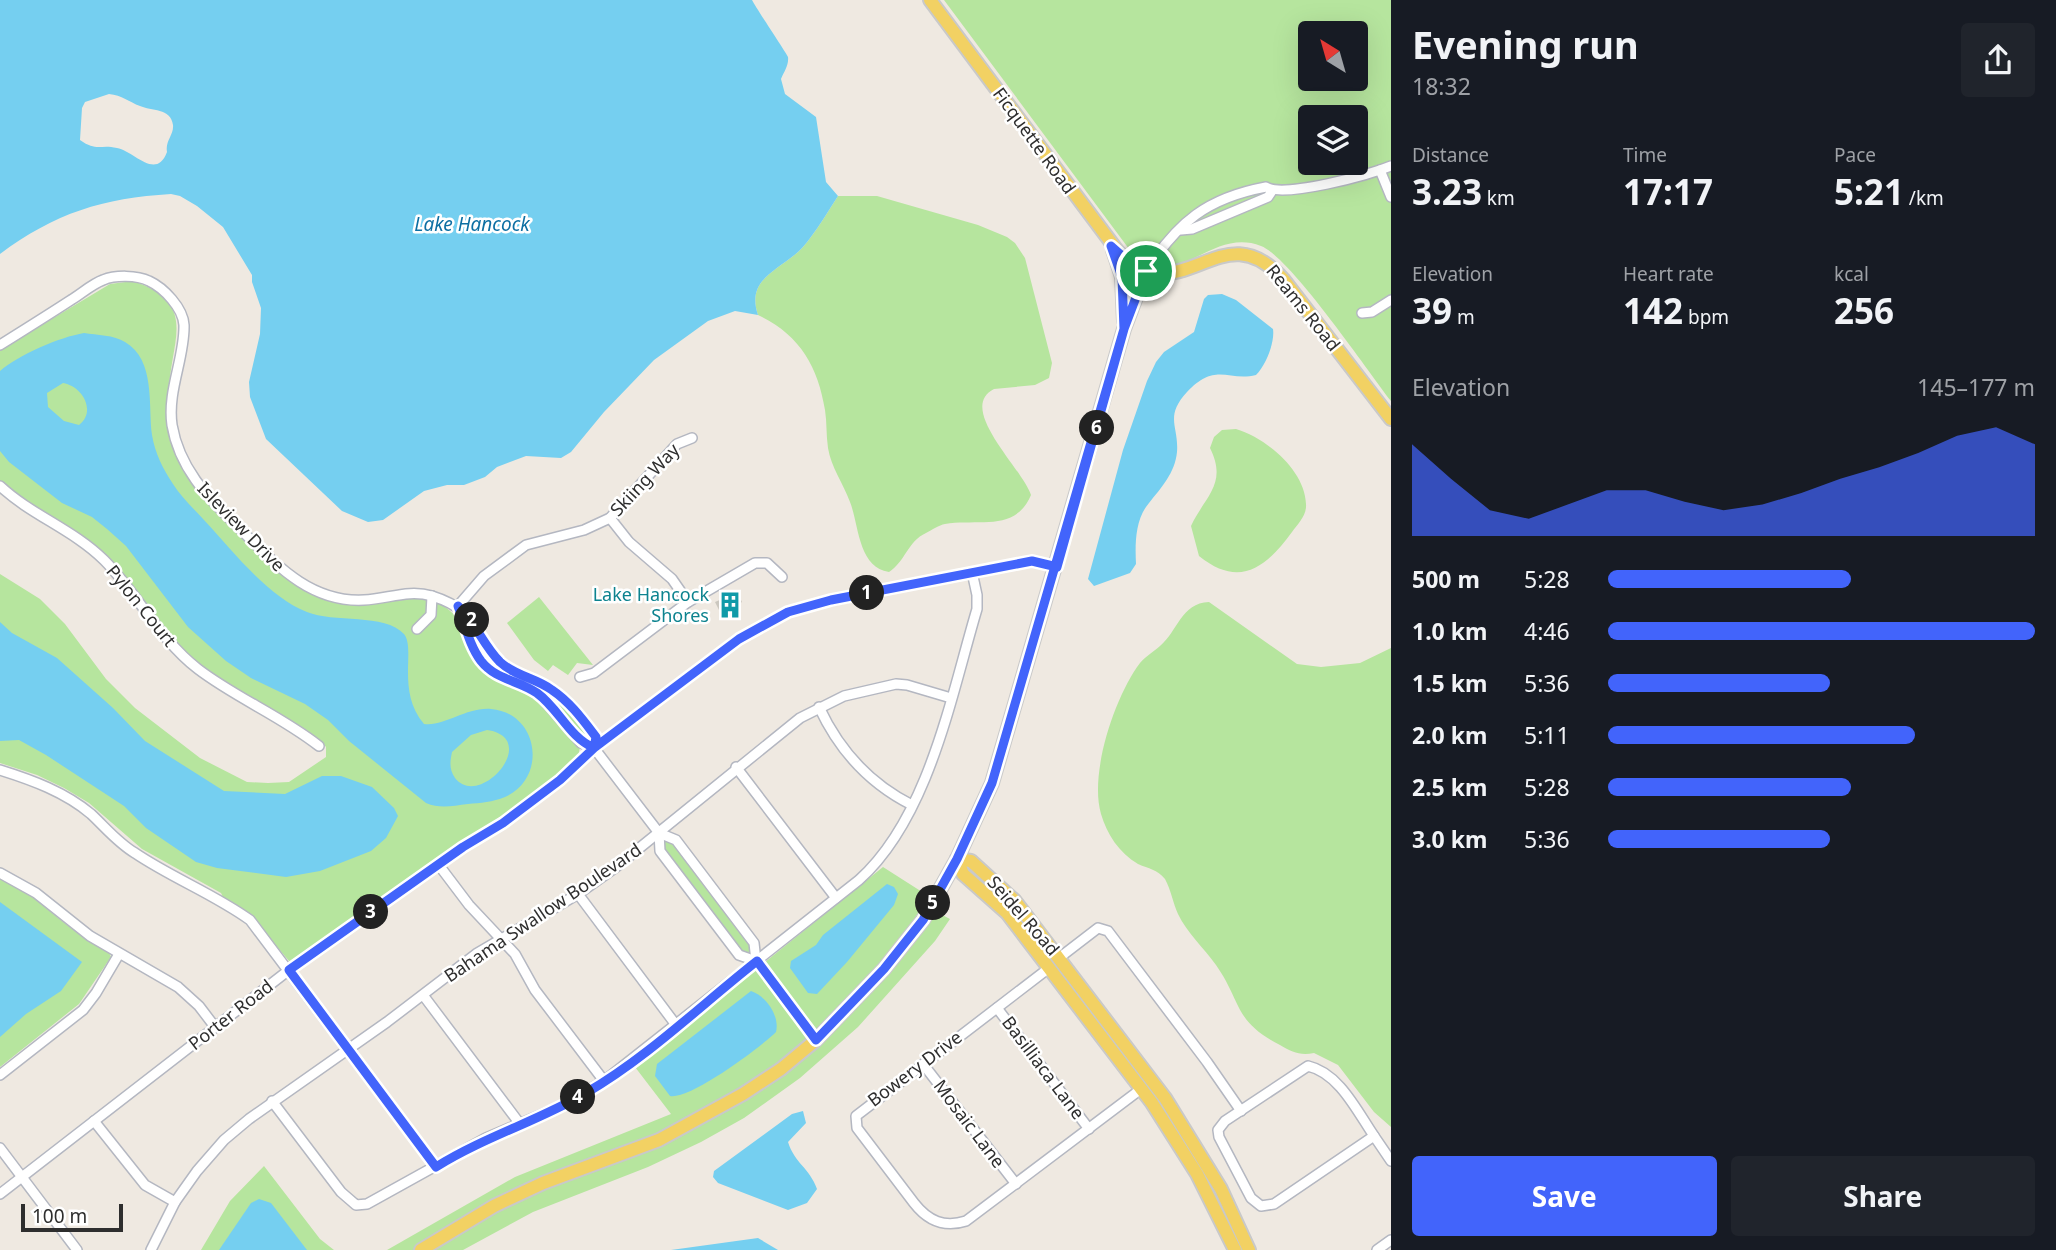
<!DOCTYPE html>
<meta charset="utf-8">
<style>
:root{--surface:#171b24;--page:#20242c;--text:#f1f3f6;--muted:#9ea1a6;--accent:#4264fb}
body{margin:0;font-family:"Noto Sans",sans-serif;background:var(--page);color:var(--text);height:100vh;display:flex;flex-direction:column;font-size:26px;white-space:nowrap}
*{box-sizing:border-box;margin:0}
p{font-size:23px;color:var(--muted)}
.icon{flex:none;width:38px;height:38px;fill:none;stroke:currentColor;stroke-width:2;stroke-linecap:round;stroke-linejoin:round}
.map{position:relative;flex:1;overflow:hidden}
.side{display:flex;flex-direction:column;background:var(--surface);width:665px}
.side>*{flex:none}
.needle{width:46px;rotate:323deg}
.tools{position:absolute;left:1298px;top:21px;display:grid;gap:14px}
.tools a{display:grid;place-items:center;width:70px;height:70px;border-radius:7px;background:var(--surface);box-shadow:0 7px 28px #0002;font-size:35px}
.scale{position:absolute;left:21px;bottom:18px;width:102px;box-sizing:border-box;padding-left:7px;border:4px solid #2e2e2e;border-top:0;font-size:19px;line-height:24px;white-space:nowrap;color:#2e2e2e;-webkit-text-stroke:5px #fff;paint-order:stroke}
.pin{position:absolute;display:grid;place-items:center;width:60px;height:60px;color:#fff;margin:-30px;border:4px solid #fff;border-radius:50%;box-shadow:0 2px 7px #0007}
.km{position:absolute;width:35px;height:35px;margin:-18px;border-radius:50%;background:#222;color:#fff;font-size:19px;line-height:35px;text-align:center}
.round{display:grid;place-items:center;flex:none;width:74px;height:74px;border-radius:7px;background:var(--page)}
.head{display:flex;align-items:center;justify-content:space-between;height:119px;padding:0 21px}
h1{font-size:38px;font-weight:700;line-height:52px}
.figures{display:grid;grid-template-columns:repeat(3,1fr);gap:10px;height:119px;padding:7px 21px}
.figures div{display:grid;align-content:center}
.figures b{font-size:35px;font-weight:700}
.figures small{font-size:19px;font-weight:400}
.figures p{font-size:19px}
.chart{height:196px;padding:14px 21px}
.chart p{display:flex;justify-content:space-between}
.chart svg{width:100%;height:126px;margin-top:7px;fill:var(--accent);opacity:.7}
.primary-button{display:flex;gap:14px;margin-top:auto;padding:14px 21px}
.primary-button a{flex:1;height:80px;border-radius:7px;background:var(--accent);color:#fff;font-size:28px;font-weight:700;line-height:80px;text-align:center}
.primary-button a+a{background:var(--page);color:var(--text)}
ul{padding:0 21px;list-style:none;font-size:23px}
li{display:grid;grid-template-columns:112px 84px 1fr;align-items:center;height:52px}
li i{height:18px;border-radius:9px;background:var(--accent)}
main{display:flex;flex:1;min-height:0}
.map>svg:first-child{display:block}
.green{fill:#b6e59e;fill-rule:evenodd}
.water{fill:#75cff0;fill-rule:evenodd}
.building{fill:#cbc7bf}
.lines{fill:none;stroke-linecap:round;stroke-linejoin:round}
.minor-casing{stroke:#b4b7c1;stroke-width:12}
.major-casing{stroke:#c9c9c9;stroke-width:16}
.minor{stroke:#fff;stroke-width:9}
.major{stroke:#f2d163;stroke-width:12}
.route-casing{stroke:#fff;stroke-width:14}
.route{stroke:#4264fb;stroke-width:9}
.labels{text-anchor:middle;stroke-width:5;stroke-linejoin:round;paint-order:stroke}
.street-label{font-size:18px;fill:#2e2e2e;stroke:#fff}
.culture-label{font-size:18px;fill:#0d838f;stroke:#fff;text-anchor:end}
.water-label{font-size:19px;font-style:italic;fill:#0d6fa3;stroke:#fff}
</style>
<main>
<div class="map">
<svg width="1391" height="1250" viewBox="0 0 1391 1250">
<rect width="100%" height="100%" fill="#efe9e1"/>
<g class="green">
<path d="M 944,0 L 1391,0 L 1391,401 C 1367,370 1290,257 1261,246 C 1212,227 1181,290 1135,257 ZM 1311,33 L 1356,33 L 1356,79 L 1311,79 ZM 1311,117 L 1356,117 L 1356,163 L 1311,163 Z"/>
<path d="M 838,196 L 877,196 L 978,225 L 1007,237 L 1015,243 L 1025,258 L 1052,363 L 1049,378 L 1035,385 L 994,389 C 956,408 1022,468 1031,495 C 1015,533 978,518 945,524 C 939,525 932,530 926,533 C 908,541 905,562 889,572 C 858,567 859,525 850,502 C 843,483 831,467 828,448 C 826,435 827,422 825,410 C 818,366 799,334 758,315 C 745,277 782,270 803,247 C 816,232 827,213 838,196 Z"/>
<path d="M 133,281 C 202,304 168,344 169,396 C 169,415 174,440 179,459 C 186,482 268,562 290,580 C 299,588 311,593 322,597 L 428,599 C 472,615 454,634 478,663 C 495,683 515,680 533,694 C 551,708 565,730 580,747 L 578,757 L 564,770 L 496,823 L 290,962 L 264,932 L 224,899 L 221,893 L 142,849 L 89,803 L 64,788 L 37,775 L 0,763 L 0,574 L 40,599 L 65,624 L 106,679 L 135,708 L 200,758 L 247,782 L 268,783 L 289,782 L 326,757 L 326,747 L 322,742 L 305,729 L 217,679 L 186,654 L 117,568 L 0,481 L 0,350 L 110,284 Z"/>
<path d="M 1236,429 C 1266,438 1305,470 1306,504 C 1307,515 1298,524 1292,532 C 1265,569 1239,588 1199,556 L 1191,526 C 1205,496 1228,484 1210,448 L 1214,437 L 1222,430 Z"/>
<polygon points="539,597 593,665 577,663 568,675 553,665 548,671 534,660 507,623"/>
<path d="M 1209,602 L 1297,664 L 1321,667 L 1360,663 L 1391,648 L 1391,1127 L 1374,1112 L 1338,1065 L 1314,1053 C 1300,1056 1292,1052 1280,1045 C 1233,1021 1242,1002 1216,965 C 1204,948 1187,933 1178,914 C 1173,903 1171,890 1165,879 C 1157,869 1149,869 1138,864 C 1119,853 1107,834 1101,814 C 1089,773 1115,696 1140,663 C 1146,656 1153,652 1160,646 C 1178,631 1181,603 1209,602 Z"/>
<polygon points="535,685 564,703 590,735 589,739 582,738"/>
<polygon points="667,841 672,841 751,945 749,953 743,954 662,851 663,843"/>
<polygon points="883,867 930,897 886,958 842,1007 802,1044 762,1075 699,1114 415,1250 387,1250 515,1177 671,1114 635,1067"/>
<path d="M 0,878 C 31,890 50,914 77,932 C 87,939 108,945 111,957 L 79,1004 L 0,1067 Z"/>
<polygon points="929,908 950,919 935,941 858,1027 800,1078 744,1118 701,1142 648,1167 533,1212 463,1250 421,1250 494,1206 706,1116 816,1040"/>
<polygon points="264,1166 320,1239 334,1250 201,1250 230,1201"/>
</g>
<g class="water">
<path d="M 0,0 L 752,0 C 756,8 787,54 788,57 C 789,65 784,72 781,79 L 785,94 L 816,117 L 826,182 L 838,196 C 827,213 816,232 803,247 C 782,270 745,277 758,315 L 735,311 L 708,321 L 654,360 L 604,412 L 571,452 L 561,458 L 526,456 L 497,467 L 485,477 L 464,485 L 447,485 L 424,491 L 383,520 L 368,522 L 342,511 L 266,439 L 250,397 L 249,382 L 260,334 L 261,308 L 252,282 L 252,275 L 223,227 L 197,206 L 180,196 L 171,194 C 103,198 55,213 0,254 ZM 109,94 C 122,95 129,102 140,106 C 151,111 171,108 173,125 C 174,135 165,141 167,152 C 156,181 134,151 117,148 C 100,144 97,152 80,140 L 82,108 L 85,102 Z"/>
<path d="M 1222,294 L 1236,300 L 1273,329 C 1275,342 1266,365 1256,375 C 1228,382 1216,361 1187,392 C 1164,417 1179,426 1177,452 C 1175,473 1161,488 1149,503 C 1135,519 1135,544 1136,564 L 1130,573 L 1094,586 L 1088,579 L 1123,450 L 1147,381 L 1156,362 L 1164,352 L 1194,332 L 1204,299 L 1208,295 Z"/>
<path d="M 84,333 C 97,335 114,335 125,342 C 156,360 148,406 152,435 C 155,453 163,469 173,484 C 181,497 194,509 204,520 C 232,550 268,597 307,612 C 333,623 385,613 404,634 C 416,649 396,691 424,724 C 444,727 466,707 491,709 C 539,713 548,778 505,797 C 493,802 480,803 468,804 C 452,806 440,809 426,803 L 349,741 L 328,720 L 305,704 L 251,678 L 226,661 L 188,627 L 126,546 L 107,529 L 92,517 L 62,503 L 9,462 L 0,451 L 0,371 C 18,355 60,337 84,333 ZM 63,383 C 82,386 97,411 79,425 L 64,421 L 48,407 L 47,393 ZM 487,730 C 542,738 480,810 455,778 C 449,769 450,762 452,752 L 471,735 Z"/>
<polygon points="0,622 12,633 57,658 113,708 145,741 224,791 285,794 322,776 341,776 372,787 394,808 398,816 386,838 371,851 320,871 286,877 217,868 196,862 146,828 124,806 46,755 19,740 0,741"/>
<polygon points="887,884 894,887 898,894 894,905 847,962 817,994 808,993 790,968 791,961 816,945 823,935"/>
<polygon points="0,902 82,962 61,991 26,1014 0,1037"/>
<path d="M 751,991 C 766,996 780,1016 776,1032 C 761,1047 690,1100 670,1096 L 655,1076 L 657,1064 Z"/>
<path d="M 803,1111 L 806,1123 L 788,1142 C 795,1164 809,1167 817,1189 L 807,1203 L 788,1210 L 718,1183 L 713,1177 L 714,1171 L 792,1114 Z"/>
<polygon points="259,1199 271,1203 307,1250 219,1250 251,1203"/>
<polygon points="758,1238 778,1250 671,1250"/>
</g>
<polygon class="building" points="738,594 742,602 725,613 722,608 719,610 715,602 722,599 723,602"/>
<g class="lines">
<g class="minor-casing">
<g id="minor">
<polyline points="1380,170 1391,197"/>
<polyline points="1181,230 1192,229 1268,197 1272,191"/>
<path d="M 1146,271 C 1178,222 1207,198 1266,187 C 1283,198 1370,175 1391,166"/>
<polyline points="1362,313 1372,312 1391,300"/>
<path d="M 0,345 C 24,330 48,315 71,300 C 81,294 92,284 103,280 C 115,275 137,275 149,281 C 164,288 183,308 184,325 C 185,357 167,391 172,425 C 179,467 207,497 236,525 C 273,561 308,603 364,600 C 388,599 408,589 432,596 C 483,612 471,637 502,663 C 516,675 533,679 549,688 C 569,699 583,720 596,737 L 594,748"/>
<path d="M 0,486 C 31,515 74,530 104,560 C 138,594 159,639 198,669 C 236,698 281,716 319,746"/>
<polyline points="610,518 629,542 672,579 688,602"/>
<polyline points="458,606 484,576 526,545 584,530 610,518 677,444 692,438"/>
<polyline points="460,611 475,651 488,669 538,693 581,743 594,748 659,833 676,840 754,943 756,961 816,1040"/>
<polyline points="417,629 431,615 432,596"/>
<polyline points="580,677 594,673 688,602 755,563 767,563 782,577"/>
<path d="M 819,707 C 839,750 870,784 912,805"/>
<polyline points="736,767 836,898"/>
<path d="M 0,770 C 32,780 65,792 91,814 C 105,827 118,843 135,853 C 172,878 214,894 250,920 L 436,1167"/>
<polyline points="659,833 660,851 739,955 756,961"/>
<polyline points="438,864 469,905 515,954 535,990 604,1081"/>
<polyline points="0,873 36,893 90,936 178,987 199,1006 215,1027"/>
<polyline points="578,894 676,1025"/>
<polyline points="1059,958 1098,928 1108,931 1207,1062 1241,1111"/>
<path d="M 1049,968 L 856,1116 L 857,1128 L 914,1203 C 928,1221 944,1228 966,1221 L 1141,1089"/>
<polyline points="423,995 520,1124"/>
<polyline points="997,1008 1089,1129"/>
<polyline points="923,1064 1016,1184"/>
<path d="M 1308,1066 C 1339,1073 1357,1111 1374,1136 L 1274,1204 L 1261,1206 L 1251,1198 L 1219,1137 L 1218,1130 L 1225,1121 Z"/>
<polyline points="0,1075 83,1010 96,993 119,954"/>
<path d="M 272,1101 L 341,1192 L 356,1205 L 367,1204 L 486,1138 L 564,1105 L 604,1081 L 859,880 C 929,817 951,696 977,609 L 977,595 L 972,572"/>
<polyline points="94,1121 145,1185 175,1202"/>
<polyline points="1374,1136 1391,1161"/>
<polyline points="0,1148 77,1250"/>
<polyline points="0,1194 289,970 463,847 503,823 560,780 594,748 739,639 788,612 832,600 1032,561 1057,567"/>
<polyline points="151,1250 175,1202 197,1171 224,1140 249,1119 387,1022 476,954 578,894 616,867 800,718 844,696 896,684 907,685 951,698"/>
<polyline points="1377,1250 1391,1240"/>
</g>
</g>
<g class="major-casing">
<g id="major">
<path d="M 930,0 L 1122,257 C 1187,310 1222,211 1283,279 L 1391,419"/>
<polyline points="1113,250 1122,277 1124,321"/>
<polyline points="957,859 971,861 1015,901 1165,1098 1221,1189 1249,1250"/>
<polyline points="957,859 963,874 1007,913 1152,1103 1197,1174 1235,1250"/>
<polyline points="421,1250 494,1206 543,1183 659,1140 743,1094 781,1069 816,1040 884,969 923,920 957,859 992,783 1124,329 1146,271"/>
</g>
</g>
<use href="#minor" class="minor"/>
<use href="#major" class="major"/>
</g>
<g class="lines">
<g class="route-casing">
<path id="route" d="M 1146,271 L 1124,329 L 1057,567 L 1032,561 L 831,600 L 788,612 L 739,639 L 594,748 L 596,737 C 583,720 570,702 552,690 C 536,678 515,676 500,662 C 483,645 476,623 458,606 C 465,624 469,645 481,661 C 496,680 518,680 537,693 C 559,709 569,737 594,748 L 560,780 L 503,823 L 463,847 L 289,970 L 436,1167 C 484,1137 538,1121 586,1093 C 648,1057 701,1005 757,961 L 816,1040 L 884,969 L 923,920 L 957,859 L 992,783 L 1124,329 L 1122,277 L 1111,246 L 1130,263 L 1146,271"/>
</g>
<use href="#route" class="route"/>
</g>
<defs>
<g id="building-bare" transform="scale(2.1)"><path d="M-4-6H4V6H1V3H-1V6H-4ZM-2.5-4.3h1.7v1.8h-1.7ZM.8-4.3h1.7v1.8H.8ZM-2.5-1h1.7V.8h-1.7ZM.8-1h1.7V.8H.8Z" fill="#0f9aa8" stroke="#fff" stroke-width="2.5" paint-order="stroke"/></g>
</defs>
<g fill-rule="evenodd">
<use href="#building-bare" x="730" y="605"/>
</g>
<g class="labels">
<g class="street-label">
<text transform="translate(1034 141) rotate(54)" y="6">Ficquette Road</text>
<text transform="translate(1303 308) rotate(51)" y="6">Reams Road</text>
<text transform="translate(645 480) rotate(-47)" y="6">Skiing Way</text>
<text transform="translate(241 527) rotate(46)" y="6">Isleview Drive</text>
<text transform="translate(141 606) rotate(51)" y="6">Pylon Court</text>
<text transform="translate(543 913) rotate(-34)" y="6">Bahama Swallow Boulevard</text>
<text transform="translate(1023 916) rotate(49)" y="6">Seidel Road</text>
<text transform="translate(231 1015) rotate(-38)" y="6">Porter Road</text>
<text transform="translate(1043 1068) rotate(53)" y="6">Basilliaca Lane</text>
<text transform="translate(915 1069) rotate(-37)" y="6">Bowery Drive</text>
<text transform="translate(969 1124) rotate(53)" y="6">Mosaic Lane</text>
</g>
<g class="culture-label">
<text x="709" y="601">Lake Hancock<tspan x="709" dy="21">Shores</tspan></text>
</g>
<g class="water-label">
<text x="472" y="231">Lake Hancock</text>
</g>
</g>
</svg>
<div class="tools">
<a><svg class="needle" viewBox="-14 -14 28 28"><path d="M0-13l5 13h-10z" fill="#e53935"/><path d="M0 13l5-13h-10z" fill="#9ea1a6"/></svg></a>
<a><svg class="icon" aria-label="layers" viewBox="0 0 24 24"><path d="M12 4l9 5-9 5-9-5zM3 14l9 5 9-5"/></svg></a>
</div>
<div class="scale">100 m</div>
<div class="pin" style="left:1146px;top:271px;background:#1e9e55"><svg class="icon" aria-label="arrive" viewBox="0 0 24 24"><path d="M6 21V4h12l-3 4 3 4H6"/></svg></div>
<b class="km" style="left:867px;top:593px">1</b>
<b class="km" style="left:472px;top:620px">2</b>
<b class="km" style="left:371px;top:912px">3</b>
<b class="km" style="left:578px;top:1097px">4</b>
<b class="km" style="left:933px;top:903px">5</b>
<b class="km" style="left:1097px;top:428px">6</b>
</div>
<section class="side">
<div class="head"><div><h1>Evening run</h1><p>18:32</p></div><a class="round"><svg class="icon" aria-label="share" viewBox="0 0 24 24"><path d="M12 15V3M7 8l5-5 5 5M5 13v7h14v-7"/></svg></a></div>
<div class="figures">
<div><p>Distance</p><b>3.23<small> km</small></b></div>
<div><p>Time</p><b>17:17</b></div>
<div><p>Pace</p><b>5:21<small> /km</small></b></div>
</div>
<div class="figures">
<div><p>Elevation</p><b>39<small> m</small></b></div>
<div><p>Heart rate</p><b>142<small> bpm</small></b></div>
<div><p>kcal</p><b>256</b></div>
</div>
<div class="chart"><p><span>Elevation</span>145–177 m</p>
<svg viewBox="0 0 160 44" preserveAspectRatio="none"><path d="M0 44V12L10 24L20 35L30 38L40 33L50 28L60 28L70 32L80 35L90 33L100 29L110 24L120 20L130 15L140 9L150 6L160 12V44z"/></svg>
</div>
<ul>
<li><b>500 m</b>5:28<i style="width:57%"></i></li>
<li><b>1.0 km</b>4:46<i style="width:100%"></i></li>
<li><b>1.5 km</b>5:36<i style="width:52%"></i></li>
<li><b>2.0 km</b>5:11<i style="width:72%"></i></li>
<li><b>2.5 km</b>5:28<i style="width:57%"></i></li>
<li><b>3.0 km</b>5:36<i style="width:52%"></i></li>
</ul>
<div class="primary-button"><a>Save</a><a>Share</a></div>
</section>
</main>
